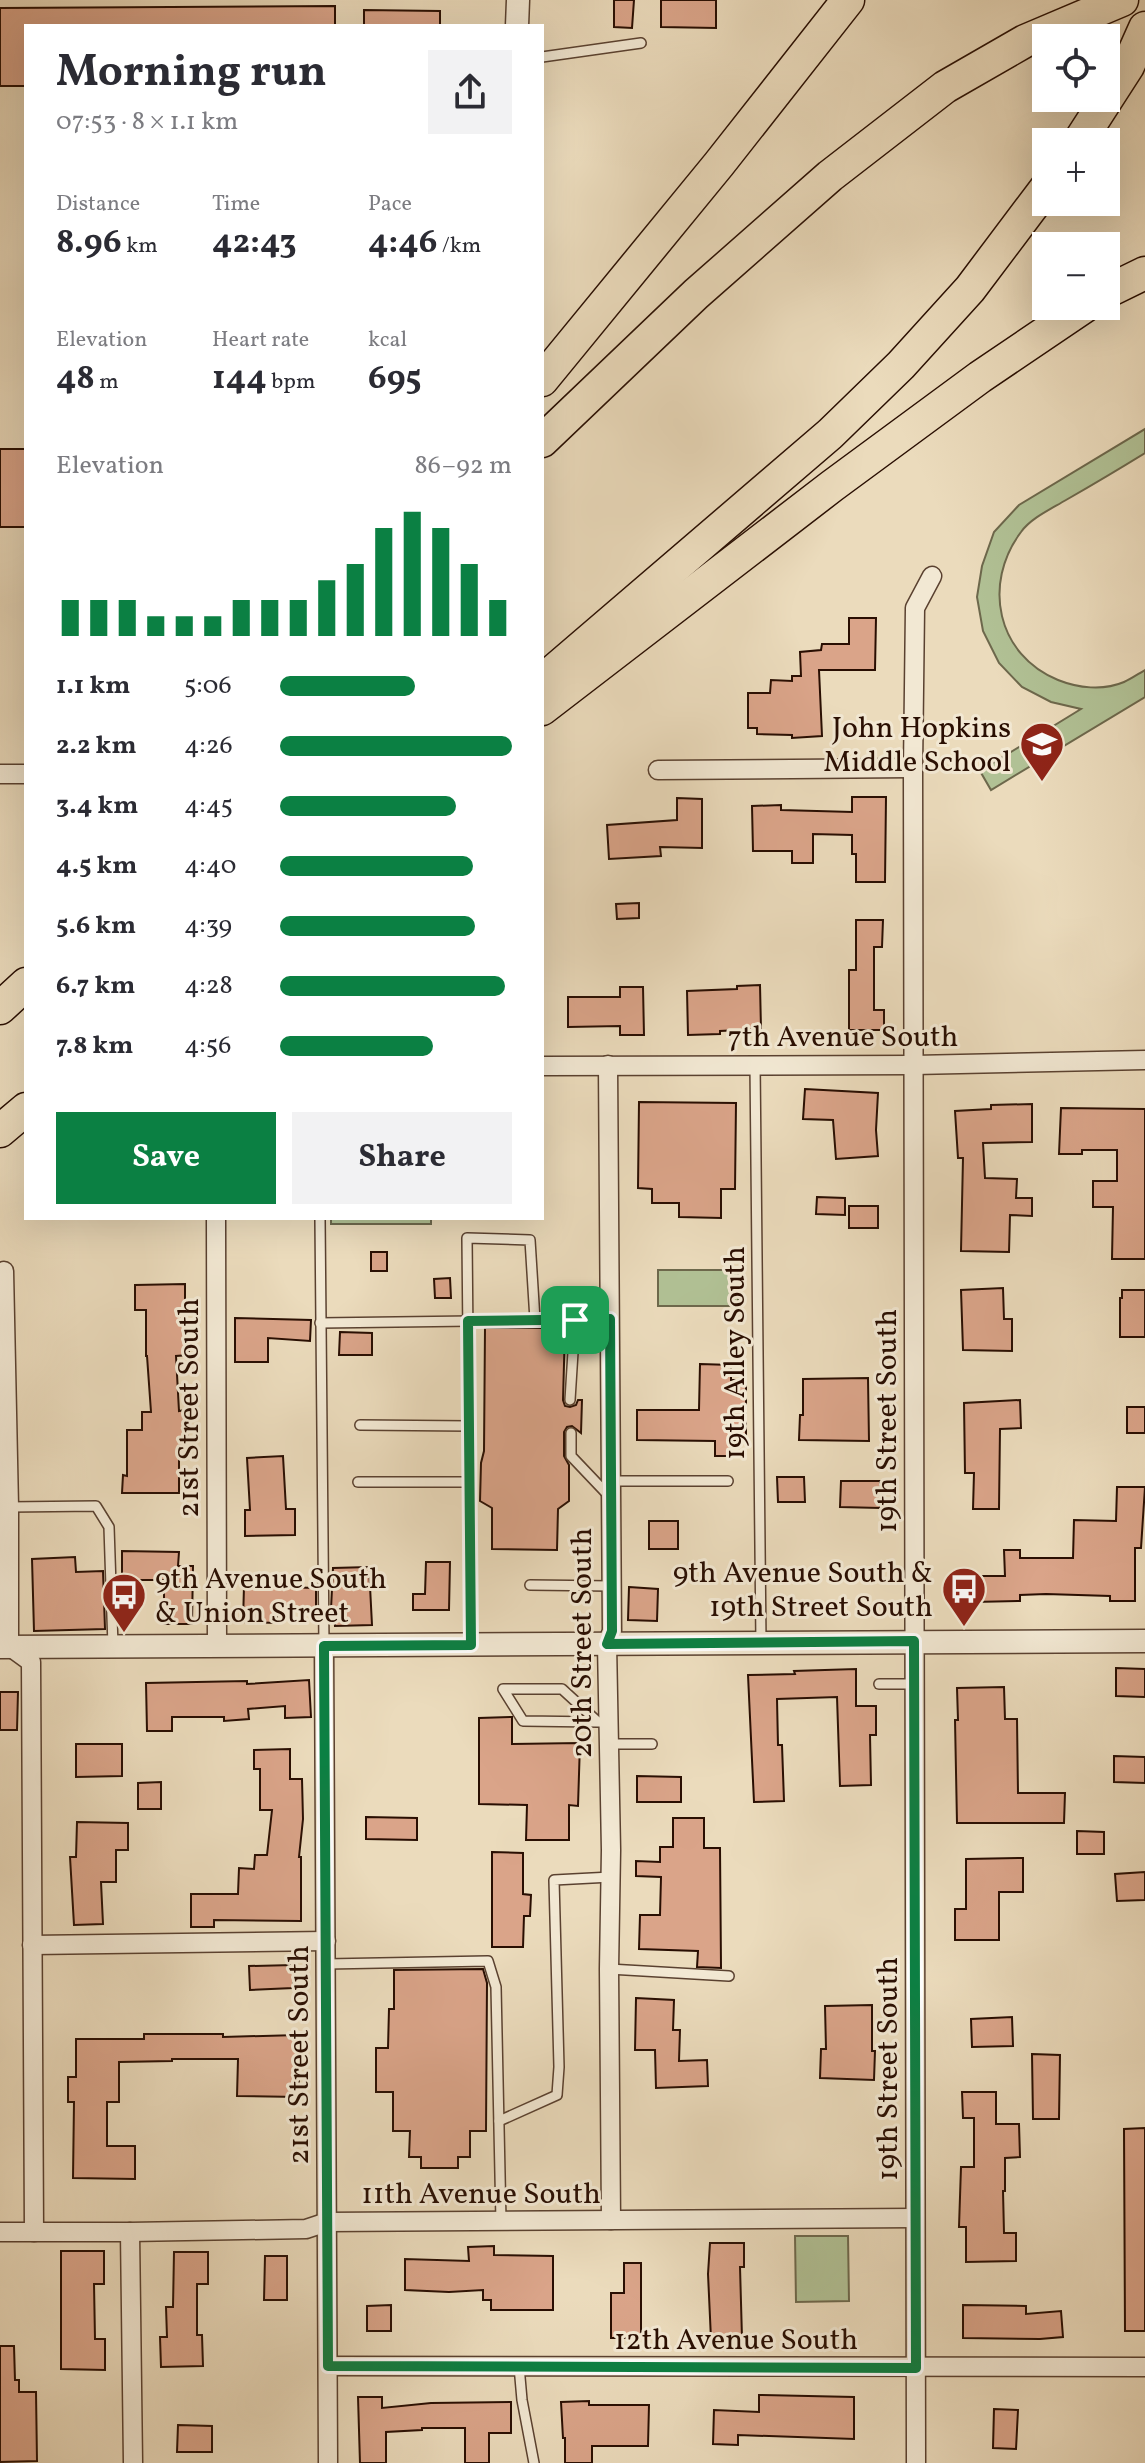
<!DOCTYPE html>
<meta charset="utf-8">
<style>
:root{--surface:#fff;--page:#f2f2f3;--text:#2b2b33;--muted:#7c7c81;--accent:#0b8043}
body{margin:0;font-family:Vollkorn,serif;background:var(--page);color:var(--text);height:100vh;display:flex;flex-direction:column;font-size:30px;white-space:nowrap}
*{box-sizing:border-box;margin:0}
p{font-size:26px;color:var(--muted)}
.icon{flex:none;width:44px;height:44px;fill:none;stroke:currentColor;stroke-width:2;stroke-linecap:round;stroke-linejoin:round}
.map{position:relative;flex:1;overflow:hidden}
.details{position:absolute;left:24px;top:24px;width:520px;height:1196px;display:flex;flex-direction:column;background:var(--surface);border-radius:0px;box-shadow:0 8px 32px #0002}
.details>*{flex:none}
.tools{position:absolute;left:1032px;top:24px;display:grid;gap:16px}
.tools a{display:grid;place-items:center;width:88px;height:88px;border-radius:0px;background:var(--surface);box-shadow:0 8px 32px #0002;font-size:40px}
.pin{position:absolute;display:grid;place-items:center;width:68px;height:68px;color:#fff;margin:-34px;border-radius:16px;box-shadow:0 4px 12px #0006}
.round{display:grid;place-items:center;flex:none;width:84px;height:84px;border-radius:0px;background:var(--page)}
.headline{display:flex;align-items:center;justify-content:space-between;height:136px;padding:0 32px}
h1{font-size:44px;font-weight:700;line-height:60px}
.figures{display:grid;grid-template-columns:repeat(3,1fr);gap:12px;height:136px;padding:8px 32px}
.figures div{display:grid;align-content:center}
.figures b{font-size:34px;font-weight:700}
.figures small{font-size:22px;font-weight:400}
.figures p{font-size:22px}
.chart{height:224px;padding:16px 32px}
.chart p{display:flex;justify-content:space-between}
.chart svg{width:100%;height:144px;margin-top:8px;stroke:var(--accent);stroke-width:6}
.action{display:flex;gap:16px;margin-top:auto;padding:16px 32px}
.action a{flex:1;height:92px;border-radius:0px;background:var(--accent);color:#fff;font-size:32px;font-weight:700;line-height:92px;text-align:center}
.action a+a{background:var(--page);color:var(--text)}
ul{padding:0 32px;list-style:none;font-size:26px}
li{display:grid;grid-template-columns:128px 96px 1fr;align-items:center;height:60px}
li i{height:20px;border-radius:10px;background:var(--accent)}
.map>svg:first-child{display:block}
.green{fill:#b1c195;stroke:#6d684c;stroke-width:2}
.building{fill:#daa489;stroke:#290e02;stroke-width:2}
.lines{fill:none;stroke-linecap:round;stroke-linejoin:round}
.service-casing{stroke:#5a4130;stroke-width:12}
.minor-casing{stroke:#5a4130;stroke-width:21}
.tertiary-casing{stroke:#5a4130;stroke-width:25}
.motorway-casing{stroke:#290e02;stroke-width:35}
.service{stroke:#f2e8d3;stroke-width:9}
.minor{stroke:#f2e8d3;stroke-width:18}
.tertiary{stroke:#f2e8d3;stroke-width:22}
.motorway{stroke:#ebdbbc;stroke-width:32}
.route-casing{stroke:#fff;stroke-width:16}
.route{stroke:#0b8043;stroke-width:10}
.labels{text-anchor:middle;stroke-width:6;stroke-linejoin:round;paint-order:stroke}
.poi-label{font-size:30px;fill:#290e02;stroke:#f2e8d3;text-anchor:end}
.street-label{font-size:30px;fill:#290e02;stroke:#f2e8d3}
</style>
<div class="map">
<svg width="1145" height="2463" viewBox="0 0 1145 2463">
<rect width="100%" height="100%" fill="#ebdbbc"/>
<filter id="stains"><feTurbulence type="fractalNoise" baseFrequency=".0025" numOctaves="4"/><feColorMatrix values="0 0 0 0 .2 0 0 0 0 .09 0 0 0 0 .02 0 0 0 .5 -.17"/></filter>
<radialGradient id="worn" r=".72"><stop offset=".6" stop-color="#630" stop-opacity="0"/><stop offset="1" stop-color="#630" stop-opacity=".3"/></radialGradient>
<g class="green">
<path d="M 1145,429 L 1145,453 C 1119,469 1092,485 1066,500 C 1051,509 1031,518 1021,532 C 982,584 997,655 1058,680 C 1078,688 1103,691 1124,682 C 1131,679 1138,674 1145,670 L 1145,697 L 991,790 L 980,771 L 1081,709 L 1051,702 L 1022,687 L 999,663 L 983,631 L 977,597 L 982,566 L 994,532 L 1019,505 Z"/>
<rect x="331" y="1218" width="100" height="6"/>
<rect x="658" y="1270" width="80" height="36"/>
<polygon points="795,2236 848,2236 849,2301 796,2302"/>
</g>
<g class="building">
<polygon points="614,0 634,0 632,28 614,27"/>
<polygon points="661,0 716,0 716,28 661,27"/>
<polygon points="335,6 335,26 26,26 26,86 0,86 0,8"/>
<polygon points="364,10 440,11 440,26 364,26"/>
<rect x="0" y="449" width="26" height="78"/>
<polygon points="849,618 876,618 875,670 819,670 822,736 792,738 792,735 757,734 757,728 748,728 748,693 770,693 771,680 792,681 792,676 801,676 800,652 821,650 822,644 849,644"/>
<polygon points="852,797 886,797 885,882 856,882 856,854 852,854 852,835 813,834 813,863 792,863 792,851 753,851 752,806 781,805 781,810 852,812"/>
<polygon points="677,798 702,799 702,848 660,847 661,856 609,859 607,825 677,820"/>
<polygon points="639,903 639,918 617,919 616,904"/>
<polygon points="856,920 883,920 882,947 874,947 874,1010 884,1010 884,1030 849,1030 849,970 856,970"/>
<polygon points="760,985 761,1029 720,1031 720,1034 688,1035 687,991 737,989 737,986"/>
<polygon points="620,987 643,987 644,1035 620,1035 620,1026 568,1027 568,997 620,997"/>
<polygon points="805,1089 878,1093 876,1130 878,1156 836,1159 833,1120 803,1119"/>
<polygon points="639,1102 736,1103 735,1189 721,1189 721,1218 679,1217 679,1203 652,1203 652,1189 638,1188"/>
<polygon points="1032,1104 1032,1142 983,1143 985,1178 1017,1179 1016,1198 1032,1198 1032,1216 1010,1215 1009,1252 961,1251 963,1158 958,1158 955,1111 991,1109 991,1105"/>
<polygon points="1061,1108 1145,1109 1145,1259 1112,1259 1113,1207 1093,1207 1093,1181 1117,1181 1117,1150 1082,1150 1082,1154 1059,1154"/>
<polygon points="817,1197 845,1198 845,1215 816,1214"/>
<rect x="849" y="1206" width="29" height="22"/>
<rect x="371" y="1252" width="16" height="19"/>
<polygon points="450,1278 451,1298 435,1298 434,1279"/>
<polygon points="185,1284 185,1329 188,1329 189,1355 176,1356 179,1411 186,1410 188,1446 179,1447 179,1493 122,1493 123,1475 127,1476 127,1430 142,1430 142,1412 151,1412 147,1356 146,1356 146,1310 135,1310 135,1285"/>
<polygon points="1003,1288 1004,1319 1012,1319 1012,1351 963,1350 961,1290"/>
<polygon points="1122,1290 1145,1290 1145,1337 1120,1337 1120,1298 1122,1298"/>
<polygon points="235,1318 311,1320 310,1341 268,1338 268,1362 235,1362"/>
<polygon points="485,1328 565,1328 563,1400 565,1406 570,1407 576,1405 578,1400 582,1400 581,1433 572,1426 567,1427 564,1432 564,1456 569,1465 569,1501 558,1509 557,1550 492,1549 492,1508 480,1501 481,1463 484,1451"/>
<polygon points="340,1332 372,1333 372,1355 339,1355"/>
<polygon points="700,1364 731,1365 731,1380 746,1380 746,1441 730,1441 730,1456 715,1456 715,1441 637,1440 637,1410 699,1410"/>
<polygon points="868,1378 869,1441 799,1440 800,1415 803,1415 803,1379"/>
<polygon points="1020,1400 1021,1428 1000,1429 999,1509 973,1509 974,1473 965,1473 964,1403"/>
<rect x="1127" y="1407" width="18" height="26"/>
<polygon points="283,1456 286,1509 295,1509 295,1535 245,1536 245,1510 250,1510 247,1458"/>
<polygon points="777,1477 804,1477 805,1502 778,1502"/>
<polygon points="841,1481 880,1481 880,1508 840,1507"/>
<polygon points="1117,1487 1145,1487 1141,1548 1135,1548 1135,1601 1110,1601 1110,1596 1046,1594 1020,1595 1020,1601 974,1602 974,1576 1005,1576 1004,1550 1020,1550 1020,1558 1073,1558 1074,1520 1116,1521"/>
<rect x="649" y="1521" width="29" height="28"/>
<polygon points="122,1551 179,1552 178,1566 193,1566 192,1624 164,1624 164,1580 122,1580"/>
<polygon points="75,1557 76,1572 103,1571 105,1629 34,1631 32,1559"/>
<polygon points="426,1562 450,1562 449,1610 413,1610 413,1594 425,1594"/>
<polygon points="369,1567 372,1625 335,1626 334,1609 331,1609 333,1568"/>
<polygon points="244,1586 316,1588 316,1609 277,1610 277,1623 243,1622"/>
<polygon points="629,1587 658,1589 657,1621 628,1620"/>
<polygon points="1116,1668 1145,1669 1145,1697 1116,1696"/>
<polygon points="856,1669 856,1706 876,1706 876,1735 870,1735 871,1785 840,1786 837,1697 777,1699 778,1745 782,1745 784,1801 754,1802 748,1675 795,1674 794,1671"/>
<polygon points="309,1680 311,1717 285,1718 285,1706 248,1709 249,1719 224,1721 224,1717 172,1717 172,1731 147,1731 146,1683 247,1681 247,1684"/>
<polygon points="1004,1687 1005,1719 1017,1719 1018,1793 1065,1793 1064,1823 957,1823 955,1720 958,1720 957,1688"/>
<polygon points="0,1692 18,1692 17,1730 0,1730"/>
<polygon points="512,1717 512,1744 580,1743 578,1806 569,1805 569,1840 526,1840 527,1805 479,1804 479,1718"/>
<polygon points="76,1744 122,1744 122,1776 76,1777"/>
<polygon points="290,1749 290,1779 302,1779 303,1819 299,1857 301,1857 301,1921 214,1920 214,1927 191,1927 191,1894 238,1894 239,1868 254,1869 255,1855 267,1855 272,1810 260,1810 260,1769 254,1769 254,1750"/>
<polygon points="1114,1756 1145,1757 1145,1783 1114,1782"/>
<polygon points="637,1776 681,1777 681,1802 637,1802"/>
<polygon points="161,1782 161,1809 138,1809 138,1783"/>
<polygon points="366,1817 417,1818 417,1840 366,1839"/>
<polygon points="673,1818 704,1818 704,1848 720,1848 721,1968 697,1967 698,1951 639,1949 640,1915 660,1915 661,1877 636,1876 636,1861 660,1862 660,1847 673,1847"/>
<polygon points="77,1822 128,1823 128,1850 116,1850 116,1882 101,1882 103,1924 74,1925 70,1857 76,1857"/>
<polygon points="1077,1831 1104,1832 1104,1854 1077,1854"/>
<polygon points="492,1852 523,1853 523,1894 531,1895 530,1916 524,1916 523,1947 492,1947"/>
<polygon points="1023,1858 1023,1892 999,1892 999,1940 955,1940 955,1909 966,1909 966,1859"/>
<polygon points="1145,1872 1145,1900 1117,1901 1115,1874"/>
<polygon points="293,1965 293,1988 250,1990 249,1966"/>
<polygon points="483,1969 487,1983 486,2131 470,2131 470,2157 458,2157 458,2168 421,2168 421,2157 409,2157 410,2131 393,2131 393,2092 376,2092 376,2048 388,2048 389,2009 394,2009 394,1970"/>
<polygon points="636,1998 674,2000 673,2030 680,2030 679,2061 707,2060 708,2086 656,2088 655,2050 635,2050"/>
<polygon points="872,2005 872,2051 875,2051 874,2080 820,2078 821,2049 826,2049 825,2006"/>
<polygon points="1012,2017 1013,2046 972,2047 971,2019"/>
<polygon points="144,2034 223,2034 223,2037 298,2035 299,2097 237,2096 238,2059 172,2059 172,2061 119,2062 119,2102 107,2102 107,2146 135,2146 135,2179 73,2178 74,2102 68,2102 68,2077 76,2077 76,2039 144,2039"/>
<polygon points="1032,2054 1060,2055 1059,2119 1033,2119"/>
<polygon points="962,2092 996,2092 996,2124 1019,2124 1020,2157 1005,2158 1005,2191 1003,2191 1004,2233 1016,2233 1016,2261 966,2262 966,2227 959,2227 961,2167 974,2167 974,2118 963,2118"/>
<polygon points="1145,2128 1145,2331 1125,2331 1124,2129"/>
<polygon points="710,2243 744,2243 744,2267 740,2267 742,2338 711,2339 708,2274"/>
<polygon points="494,2246 494,2255 553,2256 553,2310 491,2310 491,2300 483,2300 483,2290 449,2292 405,2290 405,2259 469,2261 468,2247"/>
<polygon points="61,2251 104,2251 104,2284 94,2284 95,2339 105,2339 105,2370 61,2369"/>
<polygon points="174,2252 208,2252 208,2284 197,2284 197,2335 202,2335 203,2366 161,2367 160,2337 167,2337 166,2307 173,2307"/>
<polygon points="265,2256 287,2256 287,2300 264,2300"/>
<polygon points="624,2263 641,2263 641,2338 611,2338 611,2293 624,2293"/>
<polygon points="391,2305 391,2331 367,2331 367,2306"/>
<polygon points="963,2305 1026,2306 1026,2314 1061,2311 1063,2337 1040,2339 963,2338"/>
<polygon points="0,2346 14,2346 15,2380 19,2380 19,2392 36,2392 37,2461 0,2462"/>
<polygon points="759,2395 854,2397 854,2439 738,2435 738,2445 713,2444 714,2410 759,2412"/>
<polygon points="358,2397 382,2397 382,2408 431,2403 511,2402 511,2433 489,2433 489,2463 465,2463 465,2428 422,2428 422,2430 386,2432 386,2463 360,2463"/>
<polygon points="589,2401 589,2405 649,2405 648,2446 592,2446 592,2463 565,2463 565,2438 563,2438 561,2402"/>
<polygon points="994,2409 1018,2410 1016,2449 993,2448"/>
<polygon points="178,2425 212,2426 212,2452 177,2452"/>
</g>
<g class="lines">
<g class="service-casing">
<g id="service">
<polyline points="542,57 641,43"/>
<polyline points="755,1064 761,1643"/>
<polyline points="320,1218 324,1646"/>
<polyline points="320,1323 610,1319"/>
<polyline points="570,1400 575,1320"/>
<polyline points="360,1425 469,1426"/>
<polyline points="571,1433 571,1456 609,1496"/>
<polyline points="611,1481 728,1481"/>
<polyline points="358,1482 470,1482"/>
<polyline points="9,1507 96,1506 109,1527 113,1646"/>
<polyline points="530,1585 611,1586"/>
<polyline points="471,1645 467,1238 530,1240 535,1320"/>
<polyline points="879,1684 914,1684"/>
<polyline points="598,1722 562,1689 503,1689 523,1721 598,1722 609,1722"/>
<polyline points="609,1744 652,1744"/>
<polyline points="326,1964 488,1961 496,1987 501,2221"/>
<polyline points="609,1969 729,1976"/>
<polyline points="499,2121 557,2095 559,2067 554,1880 611,1877"/>
<polyline points="519,2366 522,2400 534,2463"/>
</g>
</g>
<g class="minor-casing">
<g id="minor">
<polyline points="658,770 913,768"/>
<polyline points="0,774 26,774"/>
<polyline points="608,1065 612,1631 607,1644 611,1850 609,1969 611,2220"/>
<polyline points="542,1066 914,1065 1145,1060"/>
<polyline points="216,1218 217,1646"/>
<polyline points="4,1271 9,1507 9,1646 31,1662 34,2232"/>
<polyline points="324,1646 328,2463"/>
<polyline points="32,1945 326,1941"/>
<polyline points="0,2232 130,2232 306,2229 327,2222 915,2218"/>
<polyline points="130,2232 133,2463"/>
<polyline points="328,2366 1145,2367"/>
<polyline points="916,2463 913,768 915,608 932,576"/>
</g>
</g>
<g class="tertiary-casing">
<g id="tertiary">
<polyline points="517,26 518,0"/>
<polyline points="0,1647 1145,1641"/>
</g>
</g>
<g class="motorway-casing">
<g id="motorway">
<polyline points="1079,142 1128,66 1145,28"/>
<polyline points="1106,292 1145,273"/>
<polyline points="542,380 719,164 848,0"/>
<polyline points="542,441 696,294 830,176 945,87 1025,41 1122,0"/>
<polyline points="542,681 830,434 901,365 970,289 1046,188"/>
<polyline points="542,709 832,486 980,377 1085,306"/>
<polyline points="0,1008 26,984"/>
<polyline points="0,1131 26,1109"/>
</g>
</g>
<use href="#service" class="service"/>
<use href="#minor" class="minor"/>
<use href="#tertiary" class="tertiary"/>
<use href="#motorway" class="motorway"/>
</g>
<g class="lines">
<g class="route-casing">
<polygon id="route" points="610,1319 612,1631 607,1644 914,1641 916,2368 328,2366 324,1646 471,1645 468,1321"/>
</g>
<use href="#route" class="route"/>
</g>
<defs>
<g id="school-pin" transform="scale(2.3)"><path d="M0 17L-7.5 6A9.5 9.5 0 1 1 7.5 6Z" fill="#8f2418" stroke="#f2e8d3"/><path d="M0-5L7-2L0 1L-7-2ZM-4 1L0 2.5L4 1V4Q0 6-4 4Z" fill="#fff"/></g>
<g id="bus-pin" transform="scale(2.3)"><path d="M0 17L-7.5 6A9.5 9.5 0 1 1 7.5 6Z" fill="#8f2418" stroke="#f2e8d3"/><path d="M-5-6H5V4H4V6H2V4H-2V6H-4V4H-5ZM-3.5-4V0h7V-4ZM-3.5 1.2v1.5H-2V1.2ZM2 1.2v1.5H3.5V1.2Z" fill="#fff"/></g>
</defs>
<g fill-rule="evenodd">
<use href="#school-pin" x="1042" y="744"/>
<use href="#bus-pin" x="964" y="1589"/>
<use href="#bus-pin" x="124" y="1595"/>
</g>
<g class="labels">
<g class="poi-label">
<text x="1011" y="737">John Hopkins<tspan x="1011" dy="34">Middle School</tspan></text>
<text x="933" y="1582">9th Avenue South &amp;<tspan x="933" dy="34">19th Street South</tspan></text>
<text x="155" y="1588" text-anchor="start">9th Avenue South<tspan x="155" dy="34">&amp; Union Street</tspan></text>
</g>
<g class="street-label">
<text x="843" y="1046">7th Avenue South</text>
<text transform="translate(734 1353) rotate(-90)" y="10">19th Alley South</text>
<text transform="translate(188 1408) rotate(-90)" y="10">21st Street South</text>
<text transform="translate(886 1421) rotate(-90)" y="10">19th Street South</text>
<text transform="translate(581 1643) rotate(-90)" y="10">20th Street South</text>
<text transform="translate(298 2055) rotate(-90)" y="10">21st Street South</text>
<text transform="translate(887 2069) rotate(-90)" y="10">19th Street South</text>
<text x="481" y="2203">11th Avenue South</text>
<text x="736" y="2349">12th Avenue South</text>
</g>
</g>
<rect width="100%" height="100%" filter="url(#stains)"/>
<rect width="100%" height="100%" fill="url(#worn)"/>
</svg>
<div class="tools">
<a><svg class="icon" aria-label="locate" viewBox="0 0 24 24"><circle cx="12" cy="12" r="6"/><path d="M12 2v4M12 18v4M2 12h4M18 12h4"/></svg></a>
<a>+</a>
<a>−</a>
</div>
<div class="pin" style="left:575px;top:1320px;background:#1e9e55"><svg class="icon" aria-label="arrive" viewBox="0 0 24 24"><path d="M6 21V4h12l-3 4 3 4H6"/></svg></div>
<section class="details">
<div class="headline"><div><h1>Morning run</h1><p>07:53 · 8 × 1.1 km</p></div><a class="round"><svg class="icon" aria-label="share" viewBox="0 0 24 24"><path d="M12 15V3M7 8l5-5 5 5M5 13v7h14v-7"/></svg></a></div>
<div class="figures">
<div><p>Distance</p><b>8.96<small> km</small></b></div>
<div><p>Time</p><b>42:43</b></div>
<div><p>Pace</p><b>4:46<small> /km</small></b></div>
</div>
<div class="figures">
<div><p>Elevation</p><b>48<small> m</small></b></div>
<div><p>Heart rate</p><b>144<small> bpm</small></b></div>
<div><p>kcal</p><b>695</b></div>
</div>
<div class="chart"><p><span>Elevation</span>86–92 m</p>
<svg viewBox="0 0 160 44" preserveAspectRatio="none"><path d="M5 44V33M15 44V33M25 44V33M35 44V38M45 44V38M55 44V38M65 44V33M75 44V33M85 44V33M95 44V27M105 44V22M115 44V11M125 44V6M135 44V11M145 44V22M155 44V33"/></svg>
</div>
<ul>
<li><b>1.1 km</b>5:06<i style="width:58%"></i></li>
<li><b>2.2 km</b>4:26<i style="width:100%"></i></li>
<li><b>3.4 km</b>4:45<i style="width:76%"></i></li>
<li><b>4.5 km</b>4:40<i style="width:83%"></i></li>
<li><b>5.6 km</b>4:39<i style="width:84%"></i></li>
<li><b>6.7 km</b>4:28<i style="width:97%"></i></li>
<li><b>7.8 km</b>4:56<i style="width:66%"></i></li>
</ul>
<div class="action"><a>Save</a><a>Share</a></div>
</section>
</div>
